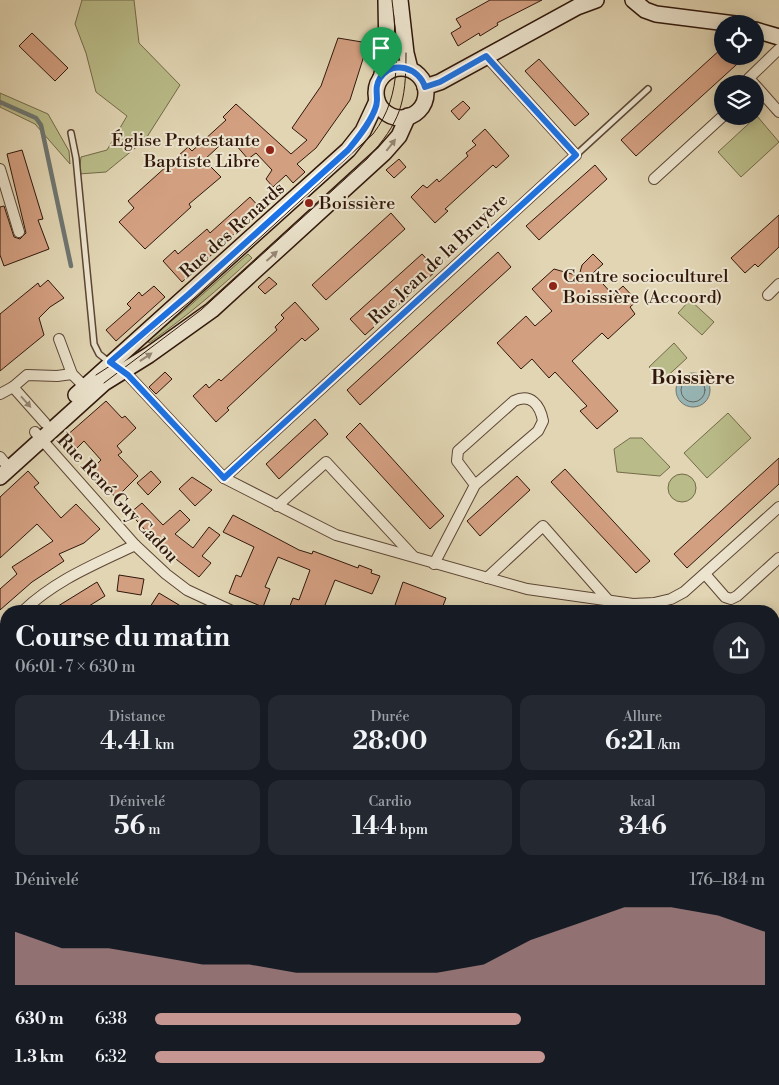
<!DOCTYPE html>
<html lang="fr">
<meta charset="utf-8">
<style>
:root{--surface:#171b24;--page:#242831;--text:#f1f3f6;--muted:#9ea1a6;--accent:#c59692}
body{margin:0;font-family:"Libre Bodoni",serif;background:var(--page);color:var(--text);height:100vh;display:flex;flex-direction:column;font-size:19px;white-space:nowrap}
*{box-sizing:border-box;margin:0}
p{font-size:16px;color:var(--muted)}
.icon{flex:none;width:28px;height:28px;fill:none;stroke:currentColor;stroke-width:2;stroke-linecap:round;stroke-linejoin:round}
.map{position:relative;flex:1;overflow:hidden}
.sheet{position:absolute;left:0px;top:605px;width:780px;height:480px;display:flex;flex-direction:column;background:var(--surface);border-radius:20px 20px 0 0;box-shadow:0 2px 12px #0003}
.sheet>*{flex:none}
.tools{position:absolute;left:714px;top:15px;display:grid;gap:10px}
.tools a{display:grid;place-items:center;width:50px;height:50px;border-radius:50%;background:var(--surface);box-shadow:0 2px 12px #0003;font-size:25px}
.pin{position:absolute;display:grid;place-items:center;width:42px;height:42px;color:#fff;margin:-51px -21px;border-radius:50% 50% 50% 0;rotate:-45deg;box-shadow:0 0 5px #0007}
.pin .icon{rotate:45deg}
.round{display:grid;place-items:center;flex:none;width:52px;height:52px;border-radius:26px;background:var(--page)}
.headline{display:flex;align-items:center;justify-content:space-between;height:85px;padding:0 15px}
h1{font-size:28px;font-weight:700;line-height:38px}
.stats{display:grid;grid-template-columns:repeat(3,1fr);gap:8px;height:85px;padding:5px 15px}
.stats div{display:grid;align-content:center;border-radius:12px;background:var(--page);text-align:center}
.stats b{font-size:25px;font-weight:700}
.stats small{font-size:14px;font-weight:400}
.stats p{font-size:14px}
.chart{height:140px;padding:10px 15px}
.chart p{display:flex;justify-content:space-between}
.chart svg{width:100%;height:90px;margin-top:5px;fill:var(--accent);opacity:.7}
ul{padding:0 15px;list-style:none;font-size:16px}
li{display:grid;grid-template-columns:80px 60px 1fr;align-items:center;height:38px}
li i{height:12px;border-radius:6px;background:var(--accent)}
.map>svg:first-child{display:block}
.green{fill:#b9bc89;stroke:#746a4a}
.water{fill:#97b6b6;stroke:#6e7672}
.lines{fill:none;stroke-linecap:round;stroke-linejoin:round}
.shore{stroke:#646660;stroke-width:1}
.stream{stroke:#6e7672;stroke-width:4.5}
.building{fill:#d39f81;stroke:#30170b}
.lane-casing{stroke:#5c4635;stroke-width:8}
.street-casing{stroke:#5c4635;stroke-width:12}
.secondary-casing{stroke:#30170b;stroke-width:18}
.lane{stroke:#ece4ce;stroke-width:5}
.street{stroke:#ece4ce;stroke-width:10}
.secondary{stroke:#ece4ce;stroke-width:15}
.tram{stroke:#30170b;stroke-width:1}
.oneway{fill:#978876}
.route-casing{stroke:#fff;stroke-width:10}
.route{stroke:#1a73e8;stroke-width:6}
.poi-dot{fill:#8f2418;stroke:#ece4ce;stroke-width:2}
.labels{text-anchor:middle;stroke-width:4;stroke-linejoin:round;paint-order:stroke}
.poi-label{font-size:18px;fill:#30170b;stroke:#ece4ce;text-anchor:start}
.street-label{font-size:18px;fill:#30170b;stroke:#ece4ce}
.neighbourhood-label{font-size:19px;font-weight:bold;fill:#30170b;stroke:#ece4ce}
</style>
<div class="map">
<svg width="779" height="1085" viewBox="0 0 779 1085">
<rect width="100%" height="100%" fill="#e1d5b3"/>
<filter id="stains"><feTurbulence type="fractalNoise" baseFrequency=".004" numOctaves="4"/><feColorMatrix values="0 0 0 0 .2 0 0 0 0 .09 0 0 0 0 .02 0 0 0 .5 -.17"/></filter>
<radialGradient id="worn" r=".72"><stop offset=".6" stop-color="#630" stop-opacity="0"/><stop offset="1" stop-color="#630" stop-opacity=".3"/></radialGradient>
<g class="green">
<polygon points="82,0 134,0 139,43 180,85 145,140 106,172 79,174 81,157 107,150 127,116 96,92 86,53 75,24"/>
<polygon points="0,93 48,114 69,151 70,164 35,124 0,107"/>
<polygon points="757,116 779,142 741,177 718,152"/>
<path d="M 248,254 L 252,258 C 219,289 186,317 149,343 L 148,340 L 185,310 Z"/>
<polygon points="690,300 714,322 702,335 678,313"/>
<polygon points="674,343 687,358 662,381 649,367"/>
<polygon points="728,413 751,438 707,478 684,453"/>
<polygon points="630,438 642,438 670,467 660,476 617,472 614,449"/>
<circle cx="682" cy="488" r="14"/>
</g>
<circle class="water" cx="693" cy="390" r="17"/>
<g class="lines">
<circle class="shore" cx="693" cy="390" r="12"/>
<polyline class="stream" points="0,102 36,118 41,125 71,266"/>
</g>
<g class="building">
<polygon points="490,0 542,0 497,23 498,25 480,36 479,33 458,46 451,33 461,27 456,19"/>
<polygon points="32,33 68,68 55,81 19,46"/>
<polygon points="338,38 368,43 350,100 316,148 297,164 305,172 293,183 286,175 273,187 266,179 272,170 256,153 248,159 229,137 204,160 221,177 189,204 191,207 145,249 119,222 134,208 128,201 188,147 192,151 226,120 223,117 236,104 291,154 307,140 292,128 321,86"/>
<polygon points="722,48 722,56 746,56 636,156 621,140"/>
<polygon points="539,59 589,114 575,126 525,71"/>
<polygon points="463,101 470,108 459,120 451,111"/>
<polygon points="485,129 509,156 496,168 493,165 445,209 448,211 435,223 411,197 423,185 427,188 437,179 439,182 468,156 466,153 476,145 472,141"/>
<polygon points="22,150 43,219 38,220 49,249 4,266 0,255 0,207 4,206 14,237 20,239 26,233 7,154"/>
<polygon points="399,159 406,167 394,178 386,170"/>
<polygon points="595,165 607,179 539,240 526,226"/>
<polygon points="250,197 261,209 182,282 163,261 175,250 178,254 207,229 210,233"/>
<polygon points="391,213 405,229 326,300 312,285"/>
<polygon points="779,215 779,247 758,267 755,264 745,273 731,258"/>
<polygon points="498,252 511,267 360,405 347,390"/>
<polygon points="422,254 437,270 365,335 350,319"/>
<polygon points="593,254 603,264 593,273 613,295 623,286 637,301 630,307 635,314 608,339 602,333 572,361 618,411 597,429 580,411 587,406 555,372 549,378 532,359 521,369 497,343 526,316 535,326 552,311 532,289 554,269 579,276 582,265"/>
<polygon points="269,277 277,284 265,294 258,287"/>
<polygon points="48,280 64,298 50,307 39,318 44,335 0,371 0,314 38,283 40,287"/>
<polygon points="154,286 165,297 116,341 106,330 131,308 127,304 139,292 142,296"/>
<polygon points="295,302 319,329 305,341 302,338 227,408 229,410 216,422 193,396 206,384 209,388 219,379 221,381 277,330 275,327 284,318 281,315"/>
<polygon points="165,372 172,379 156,394 149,387"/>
<polygon points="106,401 122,418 125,416 136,428 117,446 122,452 118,455 138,476 116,498 91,470 101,460 84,441 76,449 65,437"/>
<polygon points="315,419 328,434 279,479 266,464"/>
<polygon points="360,423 444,516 430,529 346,437"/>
<polygon points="779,458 779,484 687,568 674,554"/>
<polygon points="565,469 650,561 636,573 551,482"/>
<polygon points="28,471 39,483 34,487 61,518 76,504 100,529 84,543 59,554 64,561 32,582 0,610 0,589 17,574 12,567 53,541 37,524 0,558 0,497"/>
<polygon points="151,471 161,482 148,495 137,483"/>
<polygon points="517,476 530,490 480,536 467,521"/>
<polygon points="192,477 212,490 195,506 179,489"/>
<polygon points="142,503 163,525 180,510 190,520 175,534 193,548 209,527 220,535 202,556 211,563 199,577 159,546 130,513"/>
<polygon points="233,515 299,550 312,554 313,551 358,568 359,565 372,570 371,573 380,576 372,594 335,580 323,610 325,611 288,611 293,598 299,600 310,570 278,557 265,587 270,589 263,607 229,593 236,575 241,577 254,547 223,532"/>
<polygon points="119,575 144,579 141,595 117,591"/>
<polygon points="97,582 105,596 81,611 50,611"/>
<polygon points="403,582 446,598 441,611 393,611"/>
<polygon points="159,593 189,611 157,611 150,607"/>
</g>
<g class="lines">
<g class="lane-casing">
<g id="lane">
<polyline points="71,133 76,158 94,344 99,354 109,362"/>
<polyline points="576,155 648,89"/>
<polyline points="235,1079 239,1085"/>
</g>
</g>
<g class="street-casing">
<g id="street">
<polyline points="754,84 749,78 779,49"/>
<polyline points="755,85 779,112"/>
<polyline points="0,169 19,232"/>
<polyline points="654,179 723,116"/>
<polyline points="768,295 779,284"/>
<polyline points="59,339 72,374 85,387"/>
<polyline points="119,368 128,375 224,478 336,535 527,589 633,604 654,603 671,599 684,592 779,507"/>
<polyline points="0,394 13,387"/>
<polyline points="45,423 13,387 27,375 57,376 72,374"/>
<polyline points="35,432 135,545 166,574 187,590 232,611"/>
<polyline points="0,457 9,468"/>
<polyline points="224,478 576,155 486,56"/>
<polyline points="277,506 326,462 413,556"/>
<path d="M 434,564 L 475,485 L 538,431 L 543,421 C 540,405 531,393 514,401 L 458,451 L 457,461 L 475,485"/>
<polyline points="705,574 725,597 731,599 737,596 779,558"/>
<polyline points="487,578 543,526 608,600"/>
<path d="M 23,611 C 57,579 94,565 135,545"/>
<polyline points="0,633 6,626"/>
<polyline points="774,681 779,681"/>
<polyline points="774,774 779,772"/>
<polyline points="0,808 6,815"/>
<polyline points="774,879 779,877"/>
<polyline points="0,900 6,894"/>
<polyline points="774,971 779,973"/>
<polyline points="139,1079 142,1085"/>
<polyline points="329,1079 333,1085"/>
<polyline points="491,1079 494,1085"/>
<polyline points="691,1079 694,1085"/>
<polyline points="418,1085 427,1079"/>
</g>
</g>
<g class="secondary-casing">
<g id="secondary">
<polyline points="400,0 406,53 410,69"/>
<polyline points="633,0 645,10 656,14 735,24"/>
<polyline points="755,30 779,37"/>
<circle cx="401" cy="93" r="25"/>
<polyline points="381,78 387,55 386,0"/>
<polyline points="425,87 440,82 577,7 596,0"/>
<polyline points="76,395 348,150 363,131 377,101"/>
<polyline points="0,477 104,383 149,355 212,310 384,153 399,136 408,116"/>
</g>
</g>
<use href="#lane" class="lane"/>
<use href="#street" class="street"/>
<use href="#secondary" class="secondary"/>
<g class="tram">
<path d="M 96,375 L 113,364 L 193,299 L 373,134 C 404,94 397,47 392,0"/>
<path d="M 104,383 L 201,310 L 367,159 C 401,121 406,104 406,53"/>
</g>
</g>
<defs><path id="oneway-solid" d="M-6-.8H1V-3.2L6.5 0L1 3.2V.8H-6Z" transform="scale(1.25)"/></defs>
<g class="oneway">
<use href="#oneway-solid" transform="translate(391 145) rotate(-52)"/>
<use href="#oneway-solid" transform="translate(272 256) rotate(-42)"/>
<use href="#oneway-solid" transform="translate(146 357) rotate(-34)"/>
<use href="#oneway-solid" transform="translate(26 402) rotate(48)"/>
</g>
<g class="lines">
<g class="route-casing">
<path id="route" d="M 486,56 L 576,155 L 224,478 L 128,375 L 110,362 L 189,294 L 348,150 C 357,139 377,115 377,100 C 377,92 375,86 380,78 C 393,59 419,68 425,87 L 440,82 Z"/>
</g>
<use href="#route" class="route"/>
</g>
<g class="poi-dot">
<circle cx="270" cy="150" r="5"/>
<circle cx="309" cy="203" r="5"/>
<circle cx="553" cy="286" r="5"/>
</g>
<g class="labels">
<g class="poi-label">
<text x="260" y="146" text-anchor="end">Église Protestante<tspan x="260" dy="21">Baptiste Libre</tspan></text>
<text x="319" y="209">Boissière</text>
<text x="563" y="282">Centre socioculturel<tspan x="563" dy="21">Boissière (Accoord)</tspan></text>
</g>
<g class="street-label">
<text transform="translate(232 230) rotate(-42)" y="6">Rue des Renards</text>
<text transform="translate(438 259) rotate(-43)" y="6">Rue Jean de la Bruyère</text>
<text transform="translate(118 498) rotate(47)" y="6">Rue René Guy Cadou</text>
</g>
<g class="neighbourhood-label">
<text x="693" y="384">Boissière</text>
</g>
</g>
<rect width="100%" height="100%" filter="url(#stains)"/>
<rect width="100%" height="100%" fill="url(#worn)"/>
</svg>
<div class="tools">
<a><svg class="icon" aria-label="locate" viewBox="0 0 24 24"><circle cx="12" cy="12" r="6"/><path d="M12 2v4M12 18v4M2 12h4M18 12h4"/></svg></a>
<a><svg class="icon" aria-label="layers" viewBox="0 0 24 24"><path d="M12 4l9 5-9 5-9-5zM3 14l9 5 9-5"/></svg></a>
</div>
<div class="pin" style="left:381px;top:78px;background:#1e9e55"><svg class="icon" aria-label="arrive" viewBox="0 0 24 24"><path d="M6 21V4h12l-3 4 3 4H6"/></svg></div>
<section class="sheet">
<div class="headline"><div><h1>Course du matin</h1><p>06:01 · 7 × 630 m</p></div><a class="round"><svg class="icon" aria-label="share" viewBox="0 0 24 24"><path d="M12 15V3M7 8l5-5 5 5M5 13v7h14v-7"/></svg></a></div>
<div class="stats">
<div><p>Distance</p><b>4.41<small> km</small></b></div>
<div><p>Durée</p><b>28:00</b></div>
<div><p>Allure</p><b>6:21<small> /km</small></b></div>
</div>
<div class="stats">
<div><p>Dénivelé</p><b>56<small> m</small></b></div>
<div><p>Cardio</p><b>144<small> bpm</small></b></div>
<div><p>kcal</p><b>346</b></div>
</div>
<div class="chart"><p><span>Dénivelé</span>176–184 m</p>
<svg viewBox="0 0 160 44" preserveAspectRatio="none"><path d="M0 44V18L10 26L20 26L30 30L40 34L50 34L60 38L70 38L80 38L90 38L100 34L110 22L120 14L130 6L140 6L150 10L160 18V44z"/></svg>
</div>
<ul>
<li><b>630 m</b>6:38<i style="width:60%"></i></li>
<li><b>1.3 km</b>6:32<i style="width:64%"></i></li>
</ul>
</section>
</div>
